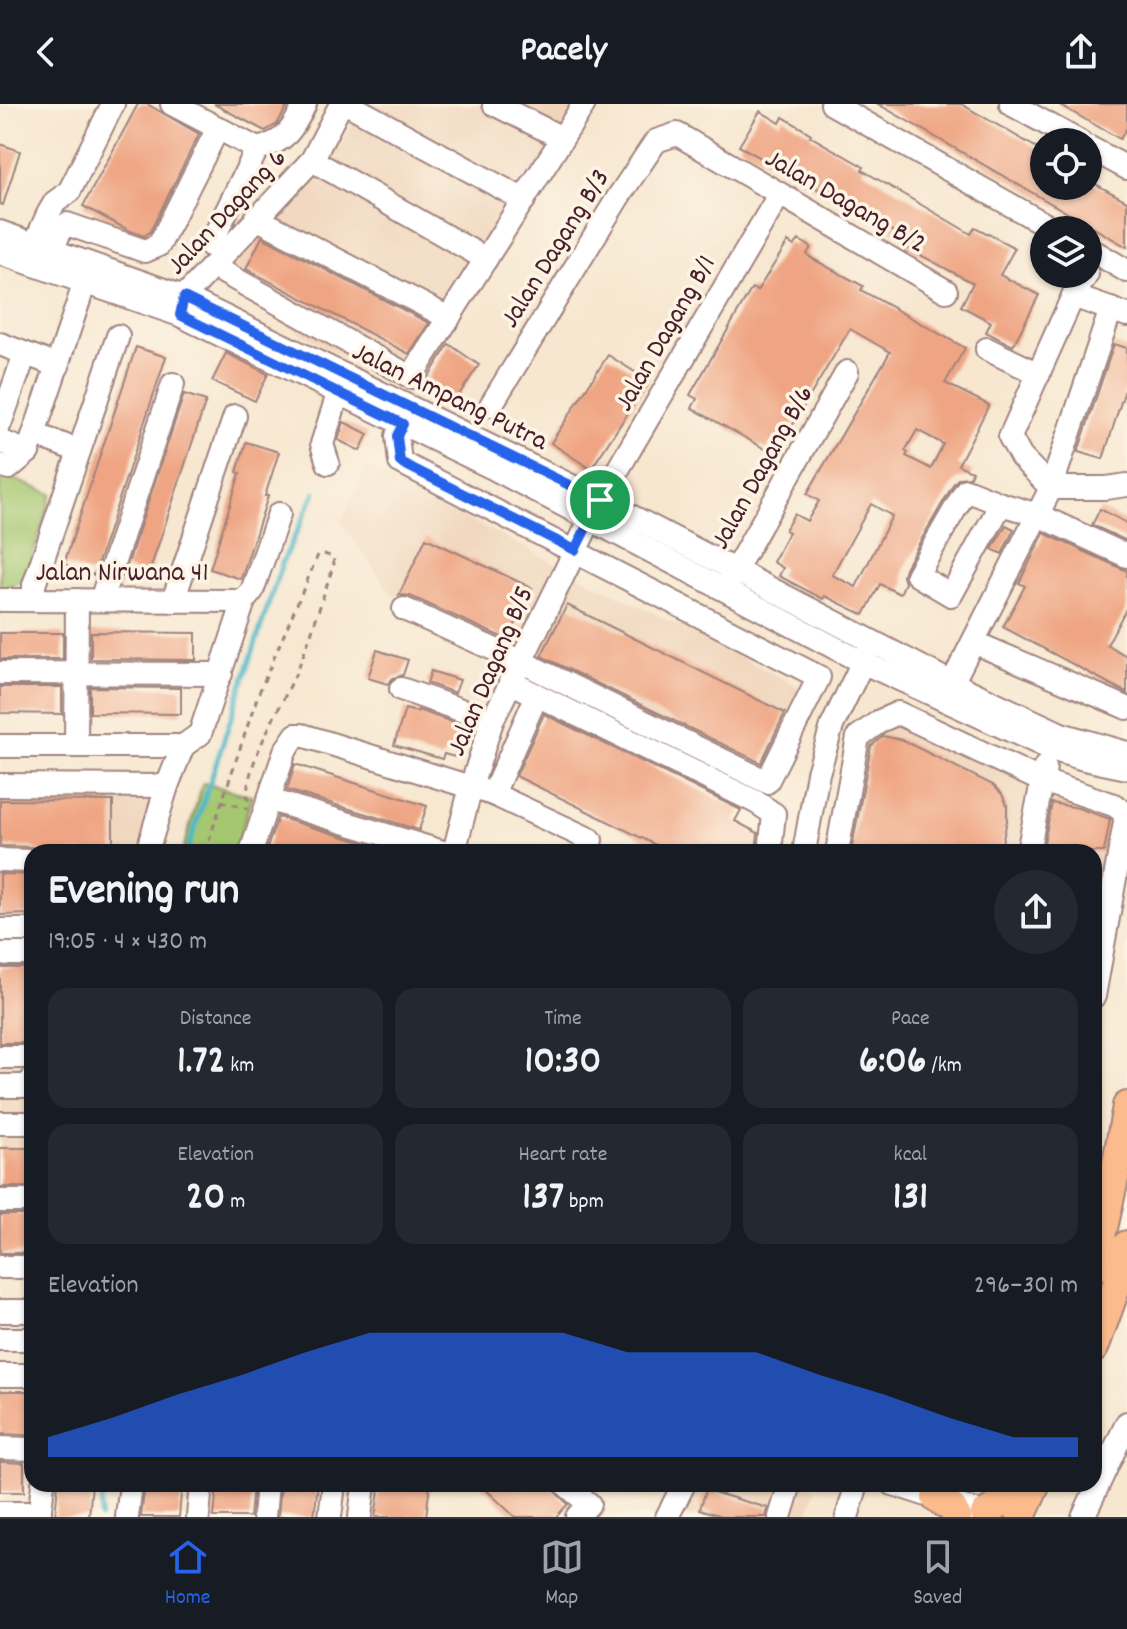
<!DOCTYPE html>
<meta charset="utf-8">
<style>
:root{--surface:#171b24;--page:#242831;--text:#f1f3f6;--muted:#9ea1a6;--line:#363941;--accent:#2563eb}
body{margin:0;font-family:Dekko,sans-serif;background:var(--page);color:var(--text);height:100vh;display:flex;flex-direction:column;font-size:30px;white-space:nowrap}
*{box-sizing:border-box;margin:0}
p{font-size:26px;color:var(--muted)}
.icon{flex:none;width:44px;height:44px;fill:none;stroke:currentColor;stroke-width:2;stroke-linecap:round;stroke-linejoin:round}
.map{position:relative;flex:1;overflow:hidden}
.details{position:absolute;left:24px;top:740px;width:1078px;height:648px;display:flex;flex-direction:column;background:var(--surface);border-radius:24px;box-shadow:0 2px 6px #0004}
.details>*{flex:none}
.buttons{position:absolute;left:1030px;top:24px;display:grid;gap:16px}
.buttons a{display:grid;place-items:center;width:72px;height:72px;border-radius:50%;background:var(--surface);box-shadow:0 2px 6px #0004;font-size:40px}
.pin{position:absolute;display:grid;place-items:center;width:68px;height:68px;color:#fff;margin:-34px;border:4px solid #fff;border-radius:50%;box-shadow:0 2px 8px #0007}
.round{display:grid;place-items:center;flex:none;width:84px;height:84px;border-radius:42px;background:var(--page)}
.headline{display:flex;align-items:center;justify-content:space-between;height:136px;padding:0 24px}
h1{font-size:44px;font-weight:700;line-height:60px}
.stats{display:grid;grid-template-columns:repeat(3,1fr);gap:12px;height:136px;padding:8px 24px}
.stats div{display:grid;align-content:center;border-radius:20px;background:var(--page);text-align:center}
.stats b{font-size:40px;font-weight:700}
.stats small{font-size:22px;font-weight:400}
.stats p{font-size:22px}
.chart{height:224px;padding:16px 24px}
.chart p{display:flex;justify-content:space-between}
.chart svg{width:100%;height:144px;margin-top:8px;fill:var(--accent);opacity:.7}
header{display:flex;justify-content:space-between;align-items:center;height:104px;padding:0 24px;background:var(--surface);font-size:36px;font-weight:700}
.dock{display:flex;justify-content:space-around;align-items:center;height:112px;border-top:2px solid var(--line);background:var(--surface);font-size:22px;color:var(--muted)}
.dock a{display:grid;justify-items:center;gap:4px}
.dock .selected{color:var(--accent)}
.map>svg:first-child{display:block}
.built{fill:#f0d5bc}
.green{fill:#a4c770;stroke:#77734e;stroke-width:2}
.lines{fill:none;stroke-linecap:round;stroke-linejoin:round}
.stream{stroke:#4bb7c7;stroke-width:5}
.building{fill:#efa583;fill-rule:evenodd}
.minor-casing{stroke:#a0837e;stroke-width:26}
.major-casing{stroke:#a0837e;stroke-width:32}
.path{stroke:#a0837e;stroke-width:3;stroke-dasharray:6 6;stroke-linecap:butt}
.minor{stroke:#fff;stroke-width:22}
.major{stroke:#fbbb8c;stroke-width:28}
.route-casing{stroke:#fff;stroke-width:16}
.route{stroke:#2563eb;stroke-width:10}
.labels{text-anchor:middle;stroke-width:7;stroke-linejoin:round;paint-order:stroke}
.street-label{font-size:28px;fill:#4a1f2b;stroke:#fcf5e5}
</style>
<header><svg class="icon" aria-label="back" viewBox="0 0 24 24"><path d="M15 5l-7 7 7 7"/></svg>Pacely<svg class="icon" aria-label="share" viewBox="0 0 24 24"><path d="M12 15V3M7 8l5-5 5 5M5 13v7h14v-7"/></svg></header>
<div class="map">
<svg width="1127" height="1413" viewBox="0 0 1127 1413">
<rect width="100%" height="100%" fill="#fcf5e5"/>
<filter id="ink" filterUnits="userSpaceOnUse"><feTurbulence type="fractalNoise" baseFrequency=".0125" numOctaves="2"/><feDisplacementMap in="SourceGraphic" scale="16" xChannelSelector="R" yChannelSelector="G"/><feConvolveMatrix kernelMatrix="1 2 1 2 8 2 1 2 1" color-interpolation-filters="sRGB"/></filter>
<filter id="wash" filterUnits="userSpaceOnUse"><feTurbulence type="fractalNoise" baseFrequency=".006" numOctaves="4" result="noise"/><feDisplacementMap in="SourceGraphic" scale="32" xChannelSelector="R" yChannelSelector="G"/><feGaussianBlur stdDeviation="1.8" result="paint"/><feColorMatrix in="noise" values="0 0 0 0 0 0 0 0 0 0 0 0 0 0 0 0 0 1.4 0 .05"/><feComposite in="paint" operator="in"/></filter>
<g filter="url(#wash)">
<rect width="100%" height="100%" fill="#f7e7d0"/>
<g class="built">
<polygon points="364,0 595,0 408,290 210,177 332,53"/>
<polygon points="366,363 803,585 760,672 393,492 341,418"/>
<polygon points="898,613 1119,712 1094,858 1094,748 841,748 863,634"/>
<polygon points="0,687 156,688 138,748 32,748 32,1155 0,1155"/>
<polygon points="677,1380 800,1380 817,1385 807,1413 661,1413"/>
</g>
<g class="green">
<polygon points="0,370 52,390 25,476 0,485"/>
<polygon points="203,679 252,692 235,748 182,748"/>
</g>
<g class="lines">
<g class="stream">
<polyline points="187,748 282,459 315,389"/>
<polyline points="100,1413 103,1380"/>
</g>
</g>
<g id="blocks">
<g class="building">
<polygon points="138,0 147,0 199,30 150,128 144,132 128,126 83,102"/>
<polygon points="214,0 289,0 277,20 265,27"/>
<polygon points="878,0 961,0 1044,48 1044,82 1088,82 1088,76 1127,97 1127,143"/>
<polygon points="1058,0 1127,0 1127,24 1120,35"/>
<polygon points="760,7 780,19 783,13 811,30 810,32 864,63 862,66 971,130 975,123 1015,144 1000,171 1039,191 1013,242 986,228 991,218 961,202 973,179 900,140 904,134 863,109 739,42"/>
<polygon points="0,40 20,47 3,101 0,100"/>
<polygon points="262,133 429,219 409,250 246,165"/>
<path d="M 799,136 L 811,143 L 807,150 L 811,154 L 863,182 L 861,186 L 965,244 L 945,279 L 989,301 L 958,361 L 972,367 L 970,373 L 959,374 L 954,379 L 905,464 L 903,472 L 905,479 L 900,490 L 880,480 L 864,511 L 825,492 L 823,495 L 779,472 L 783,464 L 773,458 L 789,428 L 785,426 L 794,410 L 807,417 L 819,397 L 807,390 L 890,248 L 850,225 L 780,342 L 772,338 L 767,346 L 692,304 L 697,295 L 690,291 L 752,184 L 757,187 L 788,138 L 794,142 ZM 917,326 L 943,340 L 931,365 L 906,352 L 908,349 L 905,347 ZM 871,400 L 892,412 L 856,483 L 832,471 Z"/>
<polygon points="449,240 479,261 456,295 427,275"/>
<polygon points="1114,240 1127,244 1127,279 1103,355 1078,348"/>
<polygon points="136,243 166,253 94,471 64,460"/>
<polygon points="226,249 268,270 255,297 212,277"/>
<polygon points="608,251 649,277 591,365 551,339"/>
<polygon points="184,290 206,297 148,472 126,465"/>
<polygon points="344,318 368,330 360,347 338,336"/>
<polygon points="246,338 279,348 265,392 268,392 241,475 210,465 240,369 237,368"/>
<polygon points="1100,405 1127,419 1127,437 1092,421"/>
<polygon points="1006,421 1014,425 1002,450 992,445"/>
<polygon points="1044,429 1127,467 1127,503 1107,541 1127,552 1127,589 1003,523 1025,482 1019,479"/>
<polygon points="426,434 532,484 508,536 410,492 399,491"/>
<polygon points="567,501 785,609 761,659 541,552"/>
<polygon points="91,528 196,529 196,556 91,555"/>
<rect x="0" y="529" width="63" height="26"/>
<polygon points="377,546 408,556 403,571 393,574 388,580 368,574"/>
<polygon points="431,567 460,576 455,589 427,579"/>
<polygon points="0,583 62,583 62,610 0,609"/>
<polygon points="90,583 181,584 181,610 90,609"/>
<polygon points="405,605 417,608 418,606 464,622 455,653 444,650 442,655 394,641"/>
<polygon points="544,610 741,706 735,717 758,729 756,748 670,748 516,672"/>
<polygon points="883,632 902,636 993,681 1002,690 1007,701 1007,717 1000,748 851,748 871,642"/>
<polygon points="295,660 427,702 419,726 287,686"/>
<polygon points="0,696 113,697 113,748 42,748 32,743 0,742"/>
<polygon points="1052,699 1078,704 1110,715 1104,748 1042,748"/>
<polygon points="278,713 394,748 270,748 266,747"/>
<polygon points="0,770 32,771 32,810 0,811"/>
<rect x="0" y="864" width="32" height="75"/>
<rect x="0" y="1044" width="32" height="39"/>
<rect x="0" y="1111" width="32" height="38"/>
<polygon points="0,1287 32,1287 32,1331 0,1330"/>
<polygon points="0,1358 24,1359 24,1388 0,1388"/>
<polygon points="58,1380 92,1380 89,1413 55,1413"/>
<polygon points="145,1380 182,1380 179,1413 141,1413"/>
<polygon points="217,1380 253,1380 250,1413 214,1413"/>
<polygon points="281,1380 318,1380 314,1413 278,1413"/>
<polygon points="380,1380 430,1380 426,1413 375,1413"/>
<polygon points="480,1380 547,1380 568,1400 556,1413 515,1413"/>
<polygon points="706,1386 768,1404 766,1413 725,1413 700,1405"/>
</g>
</g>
</g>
<g filter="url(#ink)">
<use href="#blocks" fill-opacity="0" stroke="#a0837e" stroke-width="2"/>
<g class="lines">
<g class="minor-casing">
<g id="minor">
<polyline points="172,0 218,24"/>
<polyline points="348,0 524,96"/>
<polyline points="494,0 562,34"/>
<polyline points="832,0 1055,126"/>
<polyline points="1011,0 1080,38"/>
<polyline points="1088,43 1127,64"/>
<polyline points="312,56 486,155"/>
<polyline points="256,114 449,214"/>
<polyline points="0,128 184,193 600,396 952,579 1061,630 1127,649"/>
<polyline points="210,141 257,45"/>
<polyline points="1088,144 1127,167"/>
<polyline points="0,149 180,211 491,363 862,558 1051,645 1084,655 1127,664"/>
<polyline points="29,153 48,110 55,98 69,88 113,0"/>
<path d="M 47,159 L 61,125 L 67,120 L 145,147 L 159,141 L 218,24 L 257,45 C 286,38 293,25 305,0"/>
<polyline points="212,162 411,273 584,0"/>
<polyline points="1073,192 1127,211"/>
<polyline points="1111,205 1051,384 1106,384 1127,381"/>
<polyline points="181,206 184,193 312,56 341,0"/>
<polyline points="0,240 58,262"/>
<polyline points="987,245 1039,270"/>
<polyline points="491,301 619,92 656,37 677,30 946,187"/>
<polyline points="0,320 25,250"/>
<polyline points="34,330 79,347"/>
<polyline points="0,337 28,348 85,178"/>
<polyline points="328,359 322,340 339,287"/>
<polyline points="0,361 9,364 28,348"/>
<polyline points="1001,400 951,491 917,471 966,386 1001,400 1038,411 1127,452"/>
<polyline points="728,479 847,268"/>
<polyline points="0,496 244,497"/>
<polyline points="34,496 34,481 118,232"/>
<polyline points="101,496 173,280"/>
<polyline points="173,497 235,312"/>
<polyline points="404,505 520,557 767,678 819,573 400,358 397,332 408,308"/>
<polyline points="973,538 1127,604"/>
<polyline points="0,569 221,570"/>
<polyline points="510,578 756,698 774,710 770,748"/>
<polyline points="401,585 492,617"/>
<polyline points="537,591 493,690 591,736"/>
<polyline points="946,591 1051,384 1021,353 1010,333 1073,192 1087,170"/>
<polyline points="0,642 183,642"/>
<polyline points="76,642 77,496"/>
<polyline points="183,642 200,630 244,497 252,487 279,410"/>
<polyline points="0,681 167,682"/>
<polyline points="270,696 443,748"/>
<polyline points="147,748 167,682 183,642"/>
<polyline points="251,748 285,647 296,631 302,631 493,690"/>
<polyline points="454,748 471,683 492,617 600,396 779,91"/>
<polyline points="804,748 818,669 832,622 869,545"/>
<polyline points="837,748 858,633 880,617 898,609 1040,676 1114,701 1124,708 1125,718 1094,892"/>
<polyline points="1028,748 1045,663"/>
<polyline points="0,756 32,757"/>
<polyline points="0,826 32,826"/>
<polyline points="0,850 32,850"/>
<polyline points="0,953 32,953"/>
<polyline points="0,982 26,982 32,976"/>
<polyline points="0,1019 32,1019"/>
<polyline points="0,1097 32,1097"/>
<polyline points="0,1163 32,1163"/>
<polyline points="0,1207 32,1207"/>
<polyline points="0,1235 32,1235"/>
<polyline points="0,1271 32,1271"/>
<polyline points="0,1344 32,1345"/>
<polyline points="565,1380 589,1400 577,1413"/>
<polyline points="893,1380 985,1410"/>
<polyline points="0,1409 40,1409"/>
<polyline points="39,1413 43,1380"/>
<polyline points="127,1413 131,1380"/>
<polyline points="198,1413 201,1380"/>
<polyline points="264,1413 267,1380"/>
<polyline points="330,1413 334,1380"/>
<polyline points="360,1413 364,1380"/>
<polyline points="667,1413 684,1380"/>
<polyline points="780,1413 790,1380"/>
<polyline points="847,1413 857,1380"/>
<polyline points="1083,1413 1127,1319"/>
</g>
</g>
<g class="major-casing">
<g id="major">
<polyline points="1094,1164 1114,1075 1127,1002"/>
<polyline points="1094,1244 1121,1169 1127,1141"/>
<polyline points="936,1394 952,1404 957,1413"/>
<polyline points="985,1410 1003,1398 1018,1380"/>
<polyline points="1021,1413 1036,1380"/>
</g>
</g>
<g class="path">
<polyline points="221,697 248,705"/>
<path d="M 205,748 L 258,591 L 318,451 L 324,450 L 333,453 L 334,460 C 321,496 311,536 295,571 C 281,604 242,664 248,698"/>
</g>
<use href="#minor" class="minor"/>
<use href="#major" class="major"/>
</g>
</g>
<g class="lines" filter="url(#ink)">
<g class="route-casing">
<polygon id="route" points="184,193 600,396 575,446 400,358 397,332 403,320 180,211"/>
</g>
<use href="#route" class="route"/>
</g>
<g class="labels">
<g class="street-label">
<text transform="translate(847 95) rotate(30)" y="10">Jalan Dagang B/2</text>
<text transform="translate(225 106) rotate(-47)" y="10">Jalan Dagang 6</text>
<text transform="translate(553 143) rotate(-58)" y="10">Jalan Dagang B/3</text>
<text transform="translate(663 228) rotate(-60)" y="10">Jalan Dagang B/1</text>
<text transform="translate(451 290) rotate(26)" y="10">Jalan Ampang Putra</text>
<text transform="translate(760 362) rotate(-61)" y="10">Jalan Dagang B/6</text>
<text x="122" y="476">Jalan Nirwana 41</text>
<text transform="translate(488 566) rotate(-67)" y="10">Jalan Dagang B/5</text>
</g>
</g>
</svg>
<div class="buttons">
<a><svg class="icon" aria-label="locate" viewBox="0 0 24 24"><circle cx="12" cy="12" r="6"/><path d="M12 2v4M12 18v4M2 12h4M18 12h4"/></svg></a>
<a><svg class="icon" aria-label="layers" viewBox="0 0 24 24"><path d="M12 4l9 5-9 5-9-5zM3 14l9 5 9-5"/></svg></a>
</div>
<div class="pin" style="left:600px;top:396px;background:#1e9e55"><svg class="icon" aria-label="arrive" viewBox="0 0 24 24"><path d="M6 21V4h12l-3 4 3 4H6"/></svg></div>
<section class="details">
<div class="headline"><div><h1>Evening run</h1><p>19:05 · 4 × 430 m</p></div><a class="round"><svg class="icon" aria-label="share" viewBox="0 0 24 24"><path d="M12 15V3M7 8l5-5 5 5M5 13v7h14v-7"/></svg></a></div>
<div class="stats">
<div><p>Distance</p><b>1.72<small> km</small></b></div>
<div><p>Time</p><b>10:30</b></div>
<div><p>Pace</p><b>6:06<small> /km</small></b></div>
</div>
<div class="stats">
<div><p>Elevation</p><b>20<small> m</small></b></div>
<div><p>Heart rate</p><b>137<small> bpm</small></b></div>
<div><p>kcal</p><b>131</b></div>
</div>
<div class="chart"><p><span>Elevation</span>296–301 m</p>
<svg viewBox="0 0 160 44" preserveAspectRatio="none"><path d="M0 44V38L10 32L20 25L30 19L40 12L50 6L60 6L70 6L80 6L90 12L100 12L110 12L120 19L130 25L140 32L150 38L160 38V44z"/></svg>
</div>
</section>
</div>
<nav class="dock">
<a class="selected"><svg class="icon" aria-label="home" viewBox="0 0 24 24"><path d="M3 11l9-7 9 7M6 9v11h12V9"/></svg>Home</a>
<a><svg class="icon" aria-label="map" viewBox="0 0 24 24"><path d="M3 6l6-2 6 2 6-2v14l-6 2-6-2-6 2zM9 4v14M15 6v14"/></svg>Map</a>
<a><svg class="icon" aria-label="saved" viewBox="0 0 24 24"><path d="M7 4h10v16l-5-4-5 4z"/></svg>Saved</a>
</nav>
